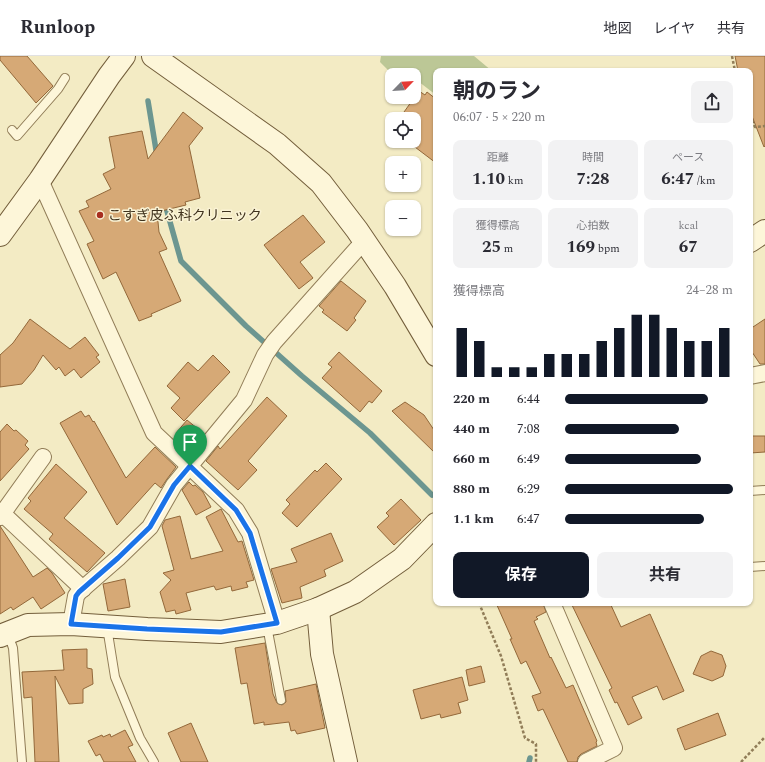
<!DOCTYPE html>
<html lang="ja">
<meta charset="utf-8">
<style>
:root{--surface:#fff;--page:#f2f2f3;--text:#2b2b33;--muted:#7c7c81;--line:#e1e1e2;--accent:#111827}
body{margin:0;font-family:Spectral,"Noto Sans JP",serif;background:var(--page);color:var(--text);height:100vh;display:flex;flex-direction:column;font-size:15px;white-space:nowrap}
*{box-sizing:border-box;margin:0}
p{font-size:13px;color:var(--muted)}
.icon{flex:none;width:22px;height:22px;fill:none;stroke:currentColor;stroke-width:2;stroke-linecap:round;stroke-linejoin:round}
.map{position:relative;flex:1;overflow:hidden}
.side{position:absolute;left:433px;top:12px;width:320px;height:538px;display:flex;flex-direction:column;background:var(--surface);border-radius:8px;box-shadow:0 1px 3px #0004}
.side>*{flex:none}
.needle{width:26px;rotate:65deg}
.tools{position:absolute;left:385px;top:12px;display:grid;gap:8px}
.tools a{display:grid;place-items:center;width:36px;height:36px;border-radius:8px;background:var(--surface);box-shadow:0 1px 3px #0004;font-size:20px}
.pin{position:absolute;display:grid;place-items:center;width:34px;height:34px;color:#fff;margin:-41px -17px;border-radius:50% 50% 50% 0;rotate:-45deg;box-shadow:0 0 4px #0007}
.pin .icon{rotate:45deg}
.round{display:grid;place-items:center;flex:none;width:42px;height:42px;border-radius:8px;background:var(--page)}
.overview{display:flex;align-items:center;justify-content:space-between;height:68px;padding:0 20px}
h1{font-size:22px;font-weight:700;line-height:30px}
.figures{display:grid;grid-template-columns:repeat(3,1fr);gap:6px;height:68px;padding:4px 20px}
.figures div{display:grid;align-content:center;border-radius:8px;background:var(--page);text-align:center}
.figures b{font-size:17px;font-weight:700}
.figures small{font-size:11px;font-weight:400}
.figures p{font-size:11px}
.chart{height:112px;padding:8px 20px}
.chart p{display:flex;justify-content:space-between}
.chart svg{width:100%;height:72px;margin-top:4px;stroke:var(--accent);stroke-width:6}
.button{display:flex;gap:8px;margin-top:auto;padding:8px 20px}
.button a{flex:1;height:46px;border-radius:8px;background:var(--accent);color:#fff;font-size:16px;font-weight:700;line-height:46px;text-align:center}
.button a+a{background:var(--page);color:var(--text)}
ul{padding:0 20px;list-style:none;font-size:13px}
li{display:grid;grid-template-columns:64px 48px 1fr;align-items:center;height:30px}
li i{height:10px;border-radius:5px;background:var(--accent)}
header{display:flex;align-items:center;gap:24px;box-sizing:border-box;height:56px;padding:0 20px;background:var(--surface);border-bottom:1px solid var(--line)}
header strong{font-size:19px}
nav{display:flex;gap:22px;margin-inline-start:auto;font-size:14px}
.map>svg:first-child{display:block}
.cemetery{fill:#bcc796}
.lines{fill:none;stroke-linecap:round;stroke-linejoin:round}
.stream{stroke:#6c9690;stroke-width:5.5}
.building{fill:#d6a976;stroke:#93683a}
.lane-casing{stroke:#917d58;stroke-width:10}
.street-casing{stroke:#917d58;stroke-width:18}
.secondary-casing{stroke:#735e3b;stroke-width:24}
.path{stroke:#917d58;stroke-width:2.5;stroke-dasharray:3 2;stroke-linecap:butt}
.lane{stroke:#fdf6d9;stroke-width:8}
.street{stroke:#fdf6d9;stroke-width:16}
.secondary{stroke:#fdf6d9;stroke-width:22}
.route-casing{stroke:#fff;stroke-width:8}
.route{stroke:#1a73e8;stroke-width:5}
.poi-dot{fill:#a82f20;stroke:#faf3d5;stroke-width:1.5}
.labels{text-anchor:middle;stroke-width:3;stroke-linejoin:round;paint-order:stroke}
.poi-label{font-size:14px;fill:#3f321d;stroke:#faf3d5;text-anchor:start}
</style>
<header>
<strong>Runloop</strong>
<nav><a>地図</a><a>レイヤ</a><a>共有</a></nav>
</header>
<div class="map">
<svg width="765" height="706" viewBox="0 0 765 706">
<rect width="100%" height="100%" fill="#f3ebc4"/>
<polygon class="cemetery" points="381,0 474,0 492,15 436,15 436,39 414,22 414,19 393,19 380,6"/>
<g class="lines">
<g class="stream">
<polyline points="148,45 157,100"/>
<polyline points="165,148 181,205 246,270 302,320 370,377 432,439"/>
<polyline points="529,706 530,702"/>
</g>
</g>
<g class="building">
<polygon points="0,0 27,0 53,30 36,47 0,4"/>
<polygon points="735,0 765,0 765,90 764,91 750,55 750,15 738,15"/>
<polygon points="419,35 425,39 427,36 436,43 436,107 407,85 414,85 414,63 399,63"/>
<polygon points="183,56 203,72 189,90 200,142 185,146 186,149 157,156 159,176 167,193 159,196 181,245 151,258 152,260 139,265 116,216 103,223 87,188 94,185 79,155 89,151 86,145 111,133 103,118 115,112 109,81 142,75 148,103"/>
<polygon points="303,159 325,186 300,206 313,222 299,233 264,189"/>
<polygon points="341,225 366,245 354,262 356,264 347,275 322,256 324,254 319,250"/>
<polygon points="30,263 70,293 85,281 99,299 96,301 100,306 81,322 74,313 65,320 59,311 56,314 43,299 34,314 22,328 0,331 0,299 13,287"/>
<polygon points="765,263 765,308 760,308 750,293 750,273"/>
<polygon points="339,296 382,335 372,347 369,345 360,356 322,322 332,311 328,308"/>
<polygon points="213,299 230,316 184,365 171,352 180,342 167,330 188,306 198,315"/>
<polygon points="267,341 287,360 248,405 257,414 238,434 206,405 218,390 220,393"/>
<polygon points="405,346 424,359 436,377 436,398 392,355"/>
<polygon points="81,355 85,361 89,359 93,366 94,365 126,422 155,391 176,411 167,423 161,432 155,427 117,469 60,367"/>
<polygon points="187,364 204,378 192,392 176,377"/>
<polygon points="7,368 14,375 16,374 28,385 25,389 29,393 0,425 0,376"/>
<polygon points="750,380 765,380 765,396 750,397"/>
<polygon points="326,407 342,423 297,471 282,457 290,448 286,444 315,414 317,416"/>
<polygon points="56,408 87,436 64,462 105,497 87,516 49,483 53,478 24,453 31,445 28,442"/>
<polygon points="189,426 193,430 195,429 203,436 211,451 196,459 182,434"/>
<polygon points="401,443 421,464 394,489 377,471 389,460 386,457"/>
<polygon points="221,453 238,486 242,485 254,524 246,526 248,531 232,535 231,530 216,534 214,530 186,537 191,554 176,558 175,554 166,556 160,536 171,524 163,517 174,514 162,470 165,464 180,460 191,503 223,495 206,461"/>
<polygon points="0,470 33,521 47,512 52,517 65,537 41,553 33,541 13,554 11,551 0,558"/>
<polygon points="331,477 343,505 324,514 326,520 300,531 302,542 282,547 271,513 297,506 291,493"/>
<polygon points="125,523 130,551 108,555 103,528"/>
<polygon points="496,547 543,547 546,556 536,561 538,563 534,565 550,602 551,601 566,632 573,629 597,685 596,686 597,690 581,698 578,701 577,706 568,706 543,653 538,655 532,640 541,637 526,605 521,608 510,583 512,583"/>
<polygon points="571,547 610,547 621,571 650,558 684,635 663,644 657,630 632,641 642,662 628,669 617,646 615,647 609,634 612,632"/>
<polygon points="265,587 273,638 277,647 282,649 286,646 285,635 316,628 325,672 297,678 295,674 291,675 289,666 264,669 264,666 254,668 247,627 241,628 235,592"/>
<polygon points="87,593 87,612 92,613 93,628 83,633 83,647 69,648 55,620 59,706 35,706 32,641 24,642 22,616 64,614 62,594"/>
<polygon points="711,595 722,599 726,610 723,620 712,625 693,618 701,600"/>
<polygon points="481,610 485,626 469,630 466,614"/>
<polygon points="462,621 468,644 458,647 461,657 441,662 440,658 421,663 413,634"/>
<polygon points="718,657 726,679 685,694 677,673"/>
<polygon points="191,667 208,706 181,706 168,677"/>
<polygon points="125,674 133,689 128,691 136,706 104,706 100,698 96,700 88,685 102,679 103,681 110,678 111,681"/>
</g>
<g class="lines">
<g class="lane-casing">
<g id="lane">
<polyline points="12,74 17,80 58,33 65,22"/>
<polyline points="750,435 765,434"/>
<polyline points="750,511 765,510"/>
<polyline points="267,570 281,644"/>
<polyline points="107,571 115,621 140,682 154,706"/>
<polyline points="8,578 13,592 22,706"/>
</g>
</g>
<g class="street-casing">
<g id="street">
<polyline points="40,124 154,377 236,454 250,477 277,567"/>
<polyline points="750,320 765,317"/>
<polyline points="3,458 83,533"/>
<polyline points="0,461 43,401"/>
<polyline points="552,547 614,692 586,706"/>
<polyline points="71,568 76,540 79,536 118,502 150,471 174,429 244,344 265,299 274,286 364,185"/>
</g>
</g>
<g class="secondary-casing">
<g id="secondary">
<polyline points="153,0 277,88 321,127 357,174 395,230 436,299"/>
<polyline points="0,179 40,124 109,20 124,0"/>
<polyline points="750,185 765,175"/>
<polyline points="318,553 322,598 346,706"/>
<polyline points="0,580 28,569 71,568 147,573 221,576 277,567 318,553 355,536 402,503 436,468"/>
</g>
</g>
<g class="path">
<polyline points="732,0 735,15"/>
<polyline points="750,60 755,71 765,70"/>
<polyline points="479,547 501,600 525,682 536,688 536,706"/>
<polyline points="741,706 765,681"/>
</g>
<use href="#lane" class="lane"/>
<use href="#street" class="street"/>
<use href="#secondary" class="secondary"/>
</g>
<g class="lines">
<g class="route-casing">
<polygon id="route" points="190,410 236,454 250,477 277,567 221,576 147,573 71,568 76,540 79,536 118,502 150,471 174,429"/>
</g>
<use href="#route" class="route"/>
</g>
<circle class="poi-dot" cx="100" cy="159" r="4"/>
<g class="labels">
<g class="poi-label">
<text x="108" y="164">こすぎ皮ふ科クリニック</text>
</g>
</g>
</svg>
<div class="tools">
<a><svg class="needle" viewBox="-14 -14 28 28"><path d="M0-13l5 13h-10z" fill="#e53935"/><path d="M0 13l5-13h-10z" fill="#7c7c81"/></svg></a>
<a><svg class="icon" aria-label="locate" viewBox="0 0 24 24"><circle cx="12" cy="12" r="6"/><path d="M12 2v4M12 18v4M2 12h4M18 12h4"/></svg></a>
<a>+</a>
<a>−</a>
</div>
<div class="pin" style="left:190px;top:410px;background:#1e9e55"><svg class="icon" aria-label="arrive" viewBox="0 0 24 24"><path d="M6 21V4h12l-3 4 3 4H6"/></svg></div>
<section class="side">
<div class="overview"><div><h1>朝のラン</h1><p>06:07 · 5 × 220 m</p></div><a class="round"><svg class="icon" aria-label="share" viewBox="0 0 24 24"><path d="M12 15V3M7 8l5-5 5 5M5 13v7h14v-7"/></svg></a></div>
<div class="figures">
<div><p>距離</p><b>1.10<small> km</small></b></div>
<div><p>時間</p><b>7:28</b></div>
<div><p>ペース</p><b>6:47<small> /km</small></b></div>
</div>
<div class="figures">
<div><p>獲得標高</p><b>25<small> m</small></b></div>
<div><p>心拍数</p><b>169<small> bpm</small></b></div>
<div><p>kcal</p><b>67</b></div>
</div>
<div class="chart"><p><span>獲得標高</span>24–28 m</p>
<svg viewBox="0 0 160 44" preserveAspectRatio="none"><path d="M5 44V14M15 44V22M25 44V38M35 44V38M45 44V38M55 44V30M65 44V30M75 44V30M85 44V22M95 44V14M105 44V6M115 44V6M125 44V14M135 44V22M145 44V22M155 44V14"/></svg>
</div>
<ul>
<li><b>220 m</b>6:44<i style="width:85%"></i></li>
<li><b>440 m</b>7:08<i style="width:68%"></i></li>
<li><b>660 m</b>6:49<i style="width:81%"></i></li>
<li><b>880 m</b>6:29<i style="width:100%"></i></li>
<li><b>1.1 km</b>6:47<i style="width:83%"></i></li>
</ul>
<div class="button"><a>保存</a><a>共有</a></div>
</section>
</div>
